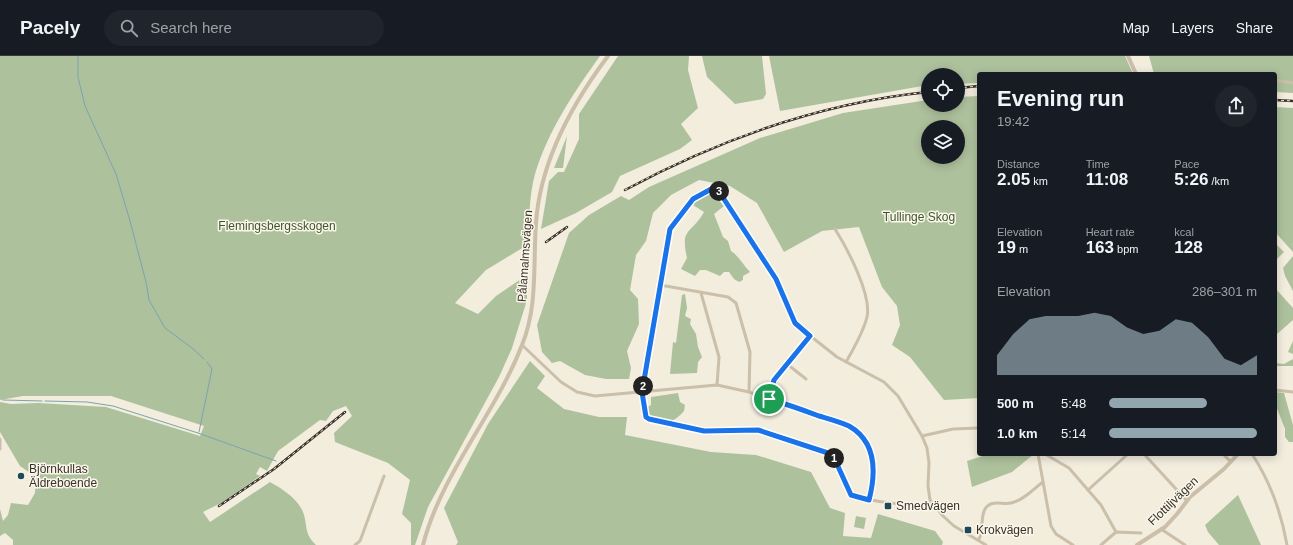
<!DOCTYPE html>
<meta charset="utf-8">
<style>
:root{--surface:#171b24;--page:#20242c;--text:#f1f3f6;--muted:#9ea1a6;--line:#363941;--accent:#92a6af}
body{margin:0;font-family:Helvetica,sans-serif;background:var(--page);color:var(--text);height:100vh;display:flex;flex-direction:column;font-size:15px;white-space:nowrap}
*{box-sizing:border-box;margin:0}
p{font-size:13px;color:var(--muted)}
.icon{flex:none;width:22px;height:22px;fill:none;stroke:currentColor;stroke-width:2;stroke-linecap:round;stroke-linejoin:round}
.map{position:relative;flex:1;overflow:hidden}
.drawer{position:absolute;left:977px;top:16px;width:300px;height:384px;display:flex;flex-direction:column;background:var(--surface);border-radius:4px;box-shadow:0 2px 10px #0003}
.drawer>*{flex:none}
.buttons{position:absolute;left:921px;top:12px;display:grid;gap:8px}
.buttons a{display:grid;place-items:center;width:44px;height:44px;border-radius:50%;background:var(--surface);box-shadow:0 2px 10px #0003;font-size:20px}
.pin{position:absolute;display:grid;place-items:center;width:34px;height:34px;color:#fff;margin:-17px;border:2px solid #fff;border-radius:50%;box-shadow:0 1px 4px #0007}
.km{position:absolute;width:20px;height:20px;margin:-10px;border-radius:50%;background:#222;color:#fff;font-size:11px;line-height:20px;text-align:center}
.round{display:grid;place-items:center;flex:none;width:42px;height:42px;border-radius:21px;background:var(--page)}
.headline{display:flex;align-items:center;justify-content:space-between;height:68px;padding:0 20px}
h1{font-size:22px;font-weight:600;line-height:30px}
.stats{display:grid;grid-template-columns:repeat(3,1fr);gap:6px;height:68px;padding:4px 20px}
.stats div{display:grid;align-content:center}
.stats b{font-size:17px;font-weight:600}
.stats small{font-size:11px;font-weight:400}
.stats p{font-size:11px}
.chart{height:112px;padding:8px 20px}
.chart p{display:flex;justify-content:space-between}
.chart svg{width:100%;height:72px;margin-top:4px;fill:var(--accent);opacity:.7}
ul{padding:0 20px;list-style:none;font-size:13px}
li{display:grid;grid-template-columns:64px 48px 1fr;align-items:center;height:30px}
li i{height:10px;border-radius:5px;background:var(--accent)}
header{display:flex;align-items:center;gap:24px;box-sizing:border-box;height:56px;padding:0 20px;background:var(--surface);border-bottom:1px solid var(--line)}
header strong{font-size:19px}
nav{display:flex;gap:22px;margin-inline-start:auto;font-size:14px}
.search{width:280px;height:36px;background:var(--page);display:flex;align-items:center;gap:10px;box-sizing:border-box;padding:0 14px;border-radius:22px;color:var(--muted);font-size:15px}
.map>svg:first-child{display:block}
.green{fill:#aec19d;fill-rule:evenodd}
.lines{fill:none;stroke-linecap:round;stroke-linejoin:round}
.stream{stroke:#7ca3af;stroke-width:1}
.minor{stroke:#cbbfa9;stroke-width:3}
.tertiary{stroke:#cbbfa9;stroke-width:4}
.rail-casing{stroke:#383129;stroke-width:2.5}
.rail{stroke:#faf6ea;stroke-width:1;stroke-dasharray:3;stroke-linecap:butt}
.route-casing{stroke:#fff;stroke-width:8}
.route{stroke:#1a73e8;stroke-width:5}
.poi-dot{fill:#1e4959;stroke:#faf6ea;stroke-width:1.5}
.labels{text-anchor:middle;stroke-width:3;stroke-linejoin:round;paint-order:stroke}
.park-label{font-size:12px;fill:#3e562d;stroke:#faf6ea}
.street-label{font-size:12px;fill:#383129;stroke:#faf6ea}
.poi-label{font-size:12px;fill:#383129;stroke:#faf6ea;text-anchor:start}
</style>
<header>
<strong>Pacely</strong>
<div class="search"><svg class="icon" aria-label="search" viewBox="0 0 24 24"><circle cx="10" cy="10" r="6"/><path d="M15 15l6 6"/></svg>Search here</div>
<nav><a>Map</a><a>Layers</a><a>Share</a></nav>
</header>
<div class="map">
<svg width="1293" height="489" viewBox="0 0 1293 489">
<rect width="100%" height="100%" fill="#f2eddd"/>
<g class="green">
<path d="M 0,0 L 600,0 C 574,36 548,75 535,118 C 529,140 529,165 529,188 L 486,214 L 455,247 L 478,258 L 496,240 L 527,219 L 527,244 L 512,292 L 499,321 L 428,451 L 415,489 L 411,489 L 411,467 L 402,458 L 410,424 L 388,407 L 335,386 L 334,377 L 352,360 L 346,350 L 333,355 L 326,365 L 320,364 L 278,395 L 267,415 L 260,411 L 256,418 L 260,420 L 223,446 L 203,456 L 210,466 L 270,426 C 281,432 295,441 301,452 C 309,466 302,476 316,489 L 13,489 L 13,484 L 5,477 L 0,480 L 0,453 L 3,465 L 8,459 L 11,447 L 28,449 L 35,437 L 36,421 L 20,410 L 0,376 L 0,346 L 11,348 L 38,347 L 106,351 L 200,380 L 204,370 L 111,340 L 23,340 L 0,344 Z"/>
<polygon points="618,0 689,0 688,14 698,52 681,68 692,84 680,93 620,120 612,136 576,157 541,173 549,125 558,116 564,116 579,83 579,58"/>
<polygon points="702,0 762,0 766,38 763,43 735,48 707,21"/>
<polygon points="769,0 1125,0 1133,18 979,18 979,27 958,28 958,19 928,19 928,29 780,55"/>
<polygon points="1149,0 1293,0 1293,37 1275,36 1275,18 1154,18"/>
<path d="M 979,40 L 979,342 L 944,344 L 910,301 L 892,289 L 900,269 L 897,250 L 882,231 L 859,171 L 822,175 L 784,196 L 757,147 L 730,130 L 699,124 L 671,139 L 653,157 L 646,185 L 636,199 L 630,234 L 638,243 L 639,268 L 627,295 L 631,312 L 629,323 L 606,323 L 585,319 L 560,305 L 552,307 L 542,296 L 537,269 L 569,177 L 589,159 L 621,140 L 629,144 L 649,131 L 760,82 L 843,57 L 928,44 L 928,49 L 958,49 L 958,41 ZM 928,71 L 958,71 L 958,101 L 928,101 Z"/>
<polygon points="1275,51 1293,52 1293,196 1275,176"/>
<polygon points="567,80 563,112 554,112"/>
<path d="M 712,136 L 724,150 L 714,158 L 723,181 L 728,185 L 731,195 C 739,200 743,209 750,216 L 743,220 L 743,224 L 739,226 L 734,223 L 729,216 L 724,216 L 720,220 L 706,214 L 700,214 L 695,220 L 681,213 L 687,202 C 680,171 691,179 704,156 L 693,149 L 696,144 Z"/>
<polygon points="1275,187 1284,196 1275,205"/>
<polygon points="1293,200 1293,235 1285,220 1283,212"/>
<polygon points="1275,232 1293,252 1293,264 1277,278 1275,276"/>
<polygon points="685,238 687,252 685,260 691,263 690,268 696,278 698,291 702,301 698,306 697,317 670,318 673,286 676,287 682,239"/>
<polygon points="1293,285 1293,310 1275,310 1275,307 1284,308 1293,303 1293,298 1288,296"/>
<polygon points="530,305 545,320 537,332 564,353 599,361 627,361 625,379 711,396 756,399 811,416 830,452 845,457 843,480 871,482 878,458 935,475 943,486 942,489 456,489 458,486 444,452 488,368"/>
<polygon points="1275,336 1284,337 1293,369 1293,386 1289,386 1285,381 1285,373 1276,350"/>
<path d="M 678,337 L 680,346 L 685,349 L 684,355 C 671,370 666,365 648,361 L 646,352 L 651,349 L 651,341 Z"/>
<polygon points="989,398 1034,398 1012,416 972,431 967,405"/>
<polygon points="1238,439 1261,489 1219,489 1208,476 1205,469"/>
<polygon points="856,460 866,462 864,473 854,471"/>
</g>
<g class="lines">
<g class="stream">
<polyline points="78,0 78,21 85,50 116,118 130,165 146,226 149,244 165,272 192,292 204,303"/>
<polyline points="3,344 42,345"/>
<polyline points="45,345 87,346 113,350 198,377 276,405"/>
<polyline points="199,376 212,313 207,306"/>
</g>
<g class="minor">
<polyline points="1275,24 1293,27"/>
<path d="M 835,173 C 847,192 872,239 867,261 C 863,277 854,292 846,306"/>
<polyline points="660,229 728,241 736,247 750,296 749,336"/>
<polyline points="701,237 719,301 717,329"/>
<path d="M 522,289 L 561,326 L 577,336 L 595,340 L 717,329 L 749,336 L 847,369 C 877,387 877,413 869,444"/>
<polyline points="787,308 806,323"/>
<polyline points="1275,334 1293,336"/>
<polyline points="769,343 775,324 810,280"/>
<polyline points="922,380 953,373 979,372"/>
<polyline points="0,383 0,393"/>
<polyline points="1038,398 1051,470 1056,478 1073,489"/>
<polyline points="1045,398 1069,412 1101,449 1116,476"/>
<polyline points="1144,398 1187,445"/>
<polyline points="1223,398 1231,406"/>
<path d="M 1252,398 C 1271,427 1281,455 1287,489"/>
<polyline points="1088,434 1128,398"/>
<path d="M 932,447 C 914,452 869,445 851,439 L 833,400 L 761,375 L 704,375 L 647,362 L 644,358 L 642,336 L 668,179 C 671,166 703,126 717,133 L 776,223 L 799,271 L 837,301 L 884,326 L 898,340 L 922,380 L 927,392 L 929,407 L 928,430 L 930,444 L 943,460 L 954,470 L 986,489"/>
<polyline points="1161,473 1185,489"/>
<path d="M 979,483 C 984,474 980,462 985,453 C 991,443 1002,449 1011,447 C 1024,444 1033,433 1043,426"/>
<polyline points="355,489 360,485 384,420"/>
<polyline points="1101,489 1116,476 1141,477"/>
</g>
<g class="tertiary">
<polyline points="1128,0 1136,18"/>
<path d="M 423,489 C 441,418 496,357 522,289 C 538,250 533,208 536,167 C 540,106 572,48 608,0"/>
<polyline points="1137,489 1165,471 1177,458 1190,441 1224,413 1238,398"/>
</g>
<g class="rail-casing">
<g id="rail">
<polyline points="958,32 979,30"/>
<polyline points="1275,44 1293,45"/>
<path d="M 625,134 C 720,83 820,47 928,36"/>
<polyline points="546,186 567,171"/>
<polyline points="219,450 274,413 345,356"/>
</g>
</g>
<use href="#rail" class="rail"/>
</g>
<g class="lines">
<g class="route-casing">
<path id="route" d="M 713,132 L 720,137 L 776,223 L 795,267 L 810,280 L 774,324 L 769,343 C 786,348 803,354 819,360 C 829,363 840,366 849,370 C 877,386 876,417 869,444 L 851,439 L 836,406 L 828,397 L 758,374 L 704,375 L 649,363 L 646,361 L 642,336 L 670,173 L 693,143 Z"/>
</g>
<use href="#route" class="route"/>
</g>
<g class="poi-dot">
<circle cx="21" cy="420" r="4"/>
<rect x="884" y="446" width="8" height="8" rx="2"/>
<rect x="964" y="470" width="8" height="8" rx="2"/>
</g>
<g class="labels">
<g class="park-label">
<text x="919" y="165">Tullinge Skog</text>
<text x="277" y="174">Flemingsbergsskogen</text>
</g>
<g class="street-label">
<text transform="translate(525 200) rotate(-86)" y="4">Pålamalmsvägen</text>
<text transform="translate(1173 445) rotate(-44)" y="4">Flottiljvägen</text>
</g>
<g class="poi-label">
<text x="29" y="417">Björnkullas<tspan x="29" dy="14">Äldreboende</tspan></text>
<text x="896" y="454">Smedvägen</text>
<text x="976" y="478">Krokvägen</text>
</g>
</g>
</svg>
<div class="buttons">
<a><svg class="icon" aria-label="locate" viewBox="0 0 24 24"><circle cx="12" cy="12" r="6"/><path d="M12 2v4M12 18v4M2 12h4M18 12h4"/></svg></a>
<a><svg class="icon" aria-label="layers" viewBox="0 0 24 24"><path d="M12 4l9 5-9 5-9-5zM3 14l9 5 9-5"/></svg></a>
</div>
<div class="pin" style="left:769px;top:343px;background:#1e9e55"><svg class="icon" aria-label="arrive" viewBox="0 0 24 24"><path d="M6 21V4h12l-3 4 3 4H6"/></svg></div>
<b class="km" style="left:834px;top:402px">1</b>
<b class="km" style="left:643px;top:330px">2</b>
<b class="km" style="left:719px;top:135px">3</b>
<section class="drawer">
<div class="headline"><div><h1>Evening run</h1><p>19:42</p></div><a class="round"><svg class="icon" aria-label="share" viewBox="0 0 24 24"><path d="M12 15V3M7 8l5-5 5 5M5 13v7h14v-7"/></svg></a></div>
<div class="stats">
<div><p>Distance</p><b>2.05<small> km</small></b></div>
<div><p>Time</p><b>11:08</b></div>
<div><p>Pace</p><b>5:26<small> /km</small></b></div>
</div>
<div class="stats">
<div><p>Elevation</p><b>19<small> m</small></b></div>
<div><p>Heart rate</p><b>163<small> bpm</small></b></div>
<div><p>kcal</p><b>128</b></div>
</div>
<div class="chart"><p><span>Elevation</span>286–301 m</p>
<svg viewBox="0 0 160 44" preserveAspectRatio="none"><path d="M0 44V32L10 19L20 10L30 8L40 8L50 8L60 6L70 8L80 15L90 19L100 17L110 10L120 12L130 21L140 34L150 38L160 32V44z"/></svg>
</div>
<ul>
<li><b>500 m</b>5:48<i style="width:66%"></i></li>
<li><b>1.0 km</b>5:14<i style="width:100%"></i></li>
</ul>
</section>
</div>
